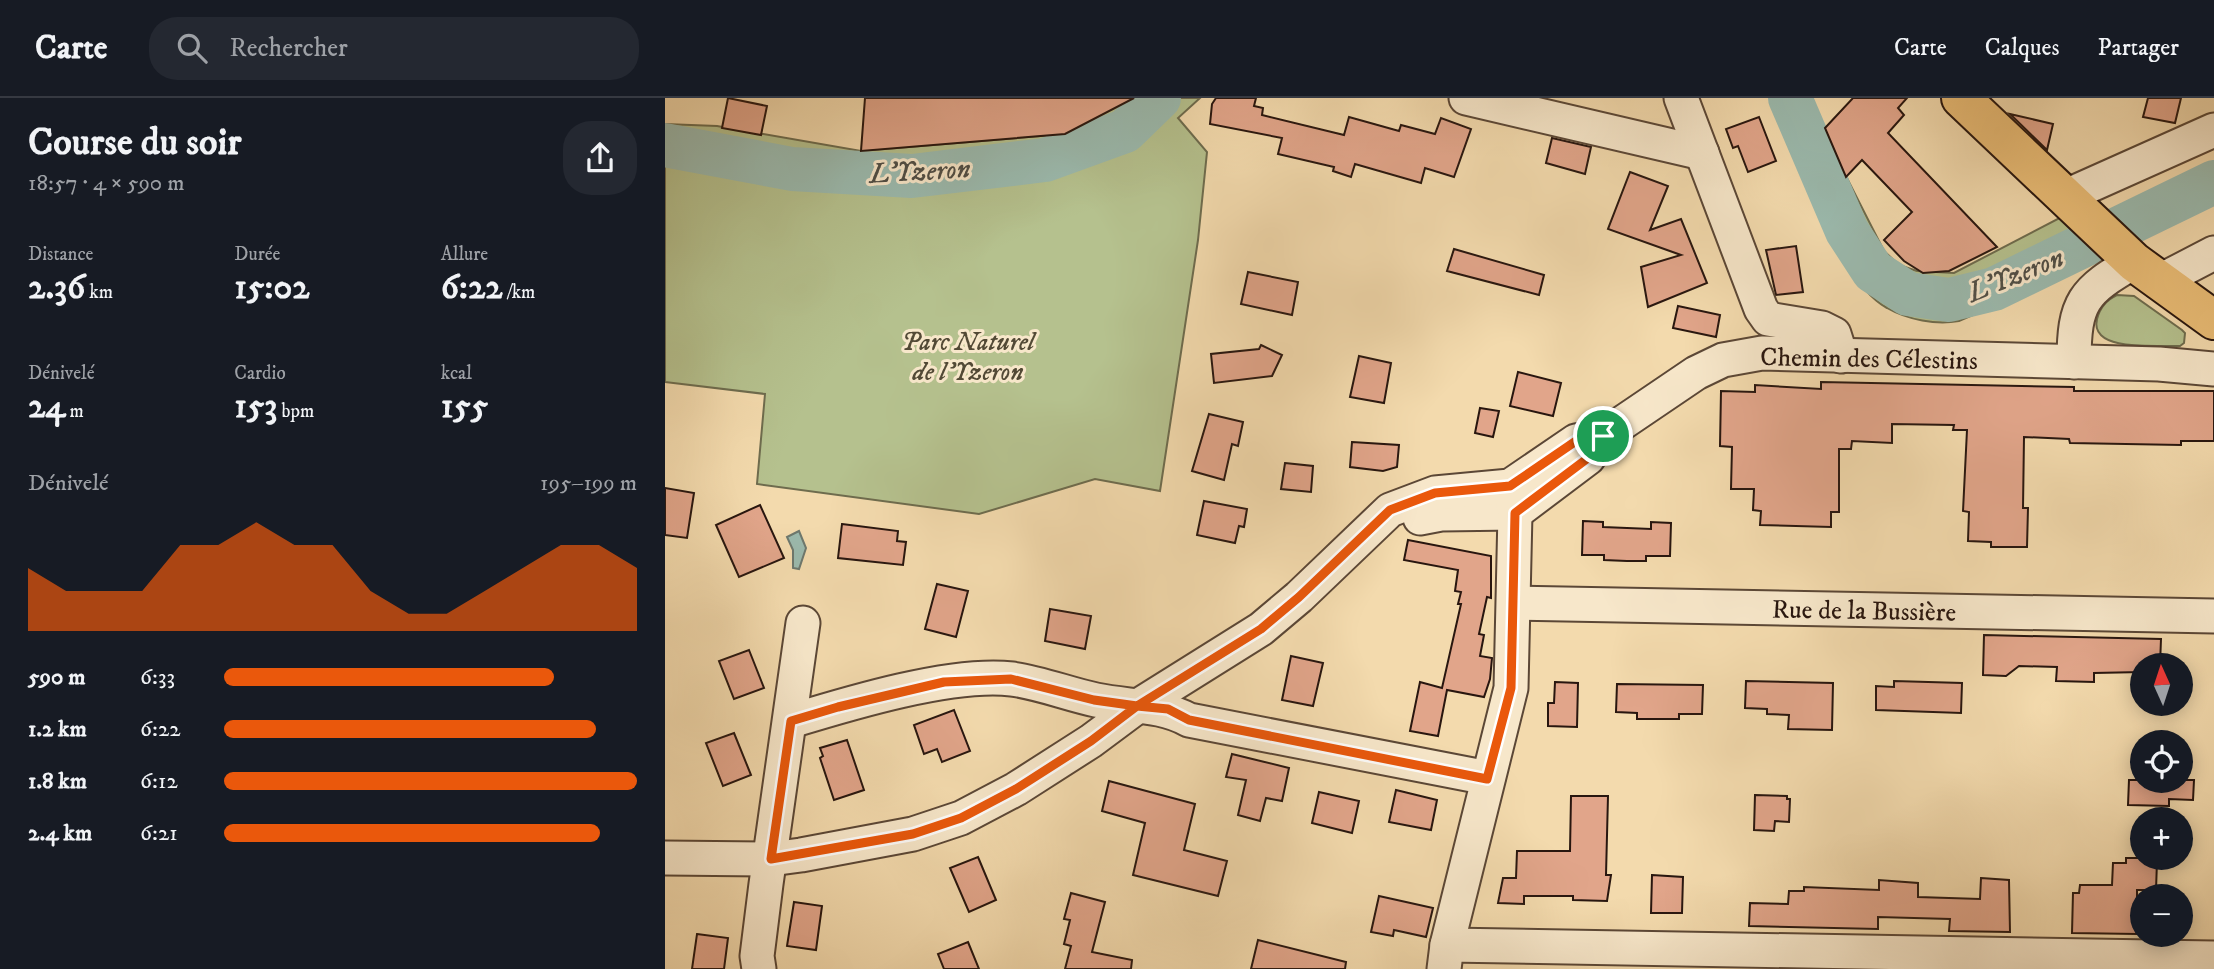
<!DOCTYPE html>
<html lang="fr">
<meta charset="utf-8">
<style>
:root{--surface:#171b24;--page:#242831;--text:#f1f3f6;--muted:#9ea1a6;--line:#363941;--accent:#ea580c}
body{margin:0;font-family:"IM FELL DW Pica",serif;background:var(--page);color:var(--text);height:100vh;display:flex;flex-direction:column;font-size:26px;white-space:nowrap}
*{box-sizing:border-box;margin:0}
p{font-size:23px;color:var(--muted)}
.icon{flex:none;width:38px;height:38px;fill:none;stroke:currentColor;stroke-width:2;stroke-linecap:round;stroke-linejoin:round}
.map{position:relative;flex:1;overflow:hidden}
.side{display:flex;flex-direction:column;background:var(--surface);width:665px}
.side>*{flex:none}
.needle{width:46px;rotate:357deg}
.controls{position:absolute;left:1465px;top:555px;display:grid;gap:14px}
.controls a{display:grid;place-items:center;width:63px;height:63px;border-radius:50%;background:var(--surface);box-shadow:0 4px 18px #0003;font-size:35px}
.pin{position:absolute;display:grid;place-items:center;width:60px;height:60px;color:#fff;margin:-30px;border:4px solid #fff;border-radius:50%;box-shadow:0 2px 7px #0007}
.round{display:grid;place-items:center;flex:none;width:74px;height:74px;border-radius:28px;background:var(--page)}
.overview{display:flex;align-items:center;justify-content:space-between;height:119px;padding:0 28px}
h1{font-size:38px;font-weight:700;line-height:52px}
.metrics{display:grid;grid-template-columns:repeat(3,1fr);gap:10px;height:119px;padding:7px 28px}
.metrics div{display:grid;align-content:center}
.metrics b{font-size:35px;font-weight:700}
.metrics small{font-size:19px;font-weight:400}
.metrics p{font-size:19px}
.chart{height:196px;padding:14px 28px}
.chart p{display:flex;justify-content:space-between}
.chart svg{width:100%;height:126px;margin-top:7px;fill:var(--accent);opacity:.7}
ul{padding:0 28px;list-style:none;font-size:23px}
li{display:grid;grid-template-columns:112px 84px 1fr;align-items:center;height:52px}
li i{height:18px;border-radius:9px;background:var(--accent)}
header{display:flex;align-items:center;gap:42px;box-sizing:border-box;height:98px;padding:0 35px;background:var(--surface);border-bottom:2px solid var(--line)}
header strong{font-size:33px}
nav{display:flex;gap:38px;margin-inline-start:auto;font-size:24px}
.search{width:490px;height:63px;background:var(--page);display:flex;align-items:center;gap:18px;box-sizing:border-box;padding:0 24px;border-radius:28px;color:var(--muted);font-size:26px}
main{display:flex;flex:1;min-height:0}
.map>svg:first-child{display:block}
.green{fill:#b5c18e;stroke:#6e6c4e;stroke-width:2}
.water{fill:#9bbaae;stroke:#6d786e;stroke-width:2}
.lines{fill:none;stroke-linecap:round;stroke-linejoin:round}
.river{stroke:#9bbaae;stroke-width:44}
.building{fill:#e1a58a;stroke:#28160f;stroke-width:2}
.minor-casing{stroke:#5b4736;stroke-width:37}
.major-casing{stroke:#28160f;stroke-width:42}
.minor{stroke:#f7e7ca;stroke-width:33}
.major{stroke:#eabd76;stroke-width:38}
.route-casing{stroke:#fff;stroke-width:14}
.route{stroke:#ea580c;stroke-width:9}
.labels{text-anchor:middle;stroke-width:6;stroke-linejoin:round;paint-order:stroke}
.park-label{font-size:26px;font-style:italic;fill:#524935;stroke:#f7e7ca}
.street-label{font-size:26px;fill:#28160f;stroke:#f7e7ca}
.water-label{font-size:28px;font-style:italic;fill:#504f47;stroke:#f7e7ca}
</style>
<header>
<strong>Carte</strong>
<div class="search"><svg class="icon" aria-label="search" viewBox="0 0 24 24"><circle cx="10" cy="10" r="6"/><path d="M15 15l6 6"/></svg>Rechercher</div>
<nav><a>Carte</a><a>Calques</a><a>Partager</a></nav>
</header>
<main>
<section class="side">
<div class="overview"><div><h1>Course du soir</h1><p>18:57 · 4 × 590 m</p></div><a class="round"><svg class="icon" aria-label="share" viewBox="0 0 24 24"><path d="M12 15V3M7 8l5-5 5 5M5 13v7h14v-7"/></svg></a></div>
<div class="metrics">
<div><p>Distance</p><b>2.36<small> km</small></b></div>
<div><p>Durée</p><b>15:02</b></div>
<div><p>Allure</p><b>6:22<small> /km</small></b></div>
</div>
<div class="metrics">
<div><p>Dénivelé</p><b>24<small> m</small></b></div>
<div><p>Cardio</p><b>153<small> bpm</small></b></div>
<div><p>kcal</p><b>155</b></div>
</div>
<div class="chart"><p><span>Dénivelé</span>195–199 m</p>
<svg viewBox="0 0 160 44" preserveAspectRatio="none"><path d="M0 44V22L10 30L20 30L30 30L40 14L50 14L60 6L70 14L80 14L90 30L100 38L110 38L120 30L130 22L140 14L150 14L160 22V44z"/></svg>
</div>
<ul>
<li><b>590 m</b>6:33<i style="width:80%"></i></li>
<li><b>1.2 km</b>6:22<i style="width:90%"></i></li>
<li><b>1.8 km</b>6:12<i style="width:100%"></i></li>
<li><b>2.4 km</b>6:21<i style="width:91%"></i></li>
</ul>
</section>
<div class="map">
<svg width="1549" height="871" viewBox="0 0 1549 871">
<rect width="100%" height="100%" fill="#f3daad"/>
<filter id="stains"><feTurbulence type="fractalNoise" baseFrequency=".00286" numOctaves="4"/><feColorMatrix values="0 0 0 0 .2 0 0 0 0 .09 0 0 0 0 .02 0 0 0 .5 -.17"/></filter>
<radialGradient id="worn" r=".72"><stop offset=".6" stop-color="#630" stop-opacity="0"/><stop offset="1" stop-color="#630" stop-opacity=".3"/></radialGradient>
<g class="green">
<polygon points="462,0 535,0 513,20 542,54 533,142 495,393 430,381 314,416 92,386 100,296 0,284 0,26 52,28 196,53 400,36"/>
<path d="M 1105,0 L 1145,0 L 1158,33 L 1219,153 L 1234,167 L 1252,173 L 1289,175 L 1408,113 L 1450,155 L 1294,223 C 1271,227 1243,222 1222,210 C 1173,184 1128,52 1105,0 Z"/>
<path d="M 1452,197 L 1469,198 L 1517,232 L 1520,235 L 1519,245 L 1515,248 C 1495,247 1424,255 1432,221 C 1435,209 1441,202 1452,197 Z"/>
</g>
<polygon class="water" points="134,433 141,450 134,471 128,470 128,452 122,439"/>
<g class="lines">
<g class="river">
<polyline points="1125,0 1182,133 1208,173 1243,196 1284,202 1329,191 1549,84"/>
<polyline points="0,47 127,71 247,78 380,62 460,33 494,0"/>
</g>
</g>
<g class="building">
<polygon points="63,0 102,8 96,37 57,30"/>
<polygon points="200,0 469,0 400,36 196,53"/>
<polygon points="551,0 591,0 589,8 598,10 597,17 679,37 684,19 734,33 736,27 770,36 776,20 806,31 789,79 760,70 756,85 690,66 686,79 668,73 669,69 613,56 617,40 545,26 547,6"/>
<polygon points="1188,0 1242,0 1233,10 1239,17 1223,35 1332,149 1284,173 1258,175 1239,163 1219,142 1247,114 1197,62 1181,79 1160,30"/>
<polygon points="1483,0 1516,0 1510,25 1478,19"/>
<polygon points="1345,16 1388,26 1382,52"/>
<polygon points="1094,19 1111,63 1083,74 1073,48 1068,50 1061,31"/>
<polygon points="887,40 926,49 920,76 881,65"/>
<polygon points="965,74 1003,88 985,132 1016,121 1042,185 983,209 976,169 1016,157 943,131"/>
<polygon points="1131,148 1138,194 1111,197 1101,152"/>
<polygon points="789,151 879,177 874,197 782,173"/>
<polygon points="583,174 633,184 627,217 576,206"/>
<polygon points="1013,208 1055,217 1051,239 1008,230"/>
<polygon points="596,247 617,257 607,278 549,285 546,256 594,251"/>
<polygon points="694,258 726,265 719,305 685,299"/>
<polygon points="853,274 896,285 888,318 845,308"/>
<polygon points="1156,284 1409,289 1409,293 1549,293 1549,343 1516,343 1516,347 1405,345 1404,341 1359,339 1358,410 1363,410 1362,449 1326,449 1326,444 1303,443 1304,414 1298,413 1302,332 1288,332 1289,327 1227,326 1227,345 1187,343 1186,351 1174,351 1174,414 1166,414 1166,429 1095,427 1096,413 1088,412 1089,391 1066,391 1067,349 1055,348 1056,293 1090,294 1090,287 1156,291"/>
<polygon points="815,310 834,313 828,339 810,335"/>
<polygon points="544,316 578,324 573,348 567,346 559,382 527,373"/>
<polygon points="687,344 734,347 732,369 718,373 685,369"/>
<polygon points="620,365 648,368 646,394 616,391"/>
<polygon points="0,390 29,395 22,440 0,437"/>
<polygon points="539,403 582,411 579,429 574,428 570,445 532,437"/>
<polygon points="95,407 119,460 74,479 51,427"/>
<polygon points="918,423 938,424 938,429 986,431 986,424 1006,425 1005,458 981,458 981,463 962,463 939,462 939,457 917,457"/>
<polygon points="177,426 233,433 232,443 241,444 238,467 173,460"/>
<polygon points="743,442 826,458 826,500 822,499 814,536 819,537 815,558 827,560 825,581 819,599 782,592 773,638 745,633 755,584 777,590 796,506 793,506 796,494 790,493 793,472 739,462"/>
<polygon points="272,486 303,493 291,539 260,531"/>
<polygon points="385,511 426,518 420,551 380,543"/>
<polygon points="1319,537 1496,541 1495,567 1477,567 1477,574 1429,575 1429,584 1391,583 1392,569 1354,568 1341,578 1318,577"/>
<polygon points="84,552 99,590 69,601 54,563"/>
<polygon points="626,558 658,565 648,608 617,602"/>
<polygon points="1081,583 1168,585 1167,632 1123,631 1124,617 1102,616 1102,611 1080,610"/>
<polygon points="1229,583 1297,585 1296,615 1211,612 1211,588 1229,589"/>
<polygon points="890,584 913,585 912,629 883,628 883,605 889,605"/>
<polygon points="952,586 1038,587 1037,616 1014,616 1014,621 972,621 972,615 951,614"/>
<polygon points="289,612 305,653 277,664 272,651 259,656 249,627"/>
<polygon points="69,635 86,677 58,688 41,645"/>
<polygon points="182,642 199,692 169,702 155,660 158,658 155,650"/>
<polygon points="567,656 624,670 617,703 601,700 595,723 573,717 581,682 561,679"/>
<polygon points="1464,682 1529,682 1528,702 1504,701 1504,708 1463,707"/>
<polygon points="444,683 530,706 519,752 562,763 553,798 468,777 480,725 437,713"/>
<polygon points="731,692 772,702 766,732 724,724"/>
<polygon points="654,694 694,703 687,735 647,725"/>
<polygon points="1090,697 1122,698 1122,701 1125,701 1124,724 1110,723 1109,733 1089,732"/>
<polygon points="906,698 943,698 941,777 946,777 942,803 908,802 908,798 859,798 859,806 833,805 838,780 851,780 852,753 905,753"/>
<polygon points="313,759 331,802 304,814 285,770"/>
<polygon points="1461,760 1490,760 1492,763 1491,792 1472,792 1472,836 1407,835 1408,795 1414,795 1415,787 1447,787 1448,765 1461,765"/>
<polygon points="987,777 1018,779 1017,815 986,815"/>
<polygon points="1316,780 1344,782 1345,834 1284,833 1285,821 1213,819 1213,831 1084,828 1085,805 1123,806 1124,793 1139,793 1139,789 1214,792 1214,782 1253,785 1253,799 1315,801"/>
<polygon points="406,795 440,804 427,854 467,862 466,871 400,871 406,848 399,846 405,822 399,821"/>
<polygon points="714,798 768,810 761,839 729,832 728,838 706,834"/>
<polygon points="129,804 157,808 151,852 122,848"/>
<polygon points="32,836 63,840 59,871 27,871"/>
<polygon points="593,842 681,864 680,871 586,871"/>
<polygon points="303,844 314,871 279,871 273,856"/>
</g>
<g class="lines">
<g class="minor-casing">
<g id="minor">
<polyline points="801,0 1037,55"/>
<polyline points="1016,0 1096,211 1103,221 1157,230 1169,236 1176,258"/>
<polyline points="1399,99 1549,32"/>
<polyline points="1493,184 1549,155"/>
<path d="M 1409,264 C 1409,204 1418,193 1469,164"/>
<polyline points="755,420 776,416 850,415 923,360 938,338 1031,275 1058,262 1097,255 1494,266 1549,271"/>
<polyline points="849,505 1549,518"/>
<path d="M 126,623 C 185,605 287,574 347,581 C 376,585 403,596 431,602 C 464,609 495,606 524,622 L 823,680"/>
<polyline points="0,760 106,761 136,757 248,736 296,720 351,691 426,643 473,608 596,531 634,499 725,412 770,395 845,388 911,343 938,338"/>
<polyline points="782,847 1549,860"/>
<polyline points="94,871 92,858 101,786 138,525"/>
<polyline points="779,871 782,847 846,590 850,415 845,392"/>
</g>
</g>
<g class="major-casing">
<polyline id="major" points="1296,0 1469,164 1549,222"/>
</g>
<use href="#minor" class="minor"/>
<use href="#major" class="major"/>
</g>
<g class="lines">
<g class="route-casing">
<polyline id="route" points="938,338 911,343 845,388 770,395 725,412 634,499 596,531 472,608 429,602 346,581 279,584 173,609 126,623 106,761 248,736 296,720 351,691 426,643 472,608 503,611 524,622 822,681 846,590 850,415 923,360 938,338"/>
</g>
<use href="#route" class="route"/>
</g>
<g class="labels">
<g class="park-label">
<text x="303" y="252">Parc Naturel<tspan x="303" dy="30">de l'Yzeron</tspan></text>
</g>
<g class="street-label">
<text transform="translate(1204 260) rotate(1)" y="9">Chemin des Célestins</text>
<text transform="translate(1199 512) rotate(1)" y="9">Rue de la Bussière</text>
</g>
<g class="water-label">
<text transform="translate(255 72) rotate(-3)" y="10">L'Yzeron</text>
<text transform="translate(1350 176) rotate(-22)" y="10">L'Yzeron</text>
</g>
</g>
<rect width="100%" height="100%" filter="url(#stains)"/>
<rect width="100%" height="100%" fill="url(#worn)"/>
</svg>
<div class="controls">
<a><svg class="needle" viewBox="-14 -14 28 28"><path d="M0-13l5 13h-10z" fill="#e53935"/><path d="M0 13l5-13h-10z" fill="#9ea1a6"/></svg></a>
<a><svg class="icon" aria-label="locate" viewBox="0 0 24 24"><circle cx="12" cy="12" r="6"/><path d="M12 2v4M12 18v4M2 12h4M18 12h4"/></svg></a>
<a>+</a>
<a>−</a>
</div>
<div class="pin" style="left:938px;top:338px;background:#1e9e55"><svg class="icon" aria-label="arrive" viewBox="0 0 24 24"><path d="M6 21V4h12l-3 4 3 4H6"/></svg></div>
</div>
</main>
